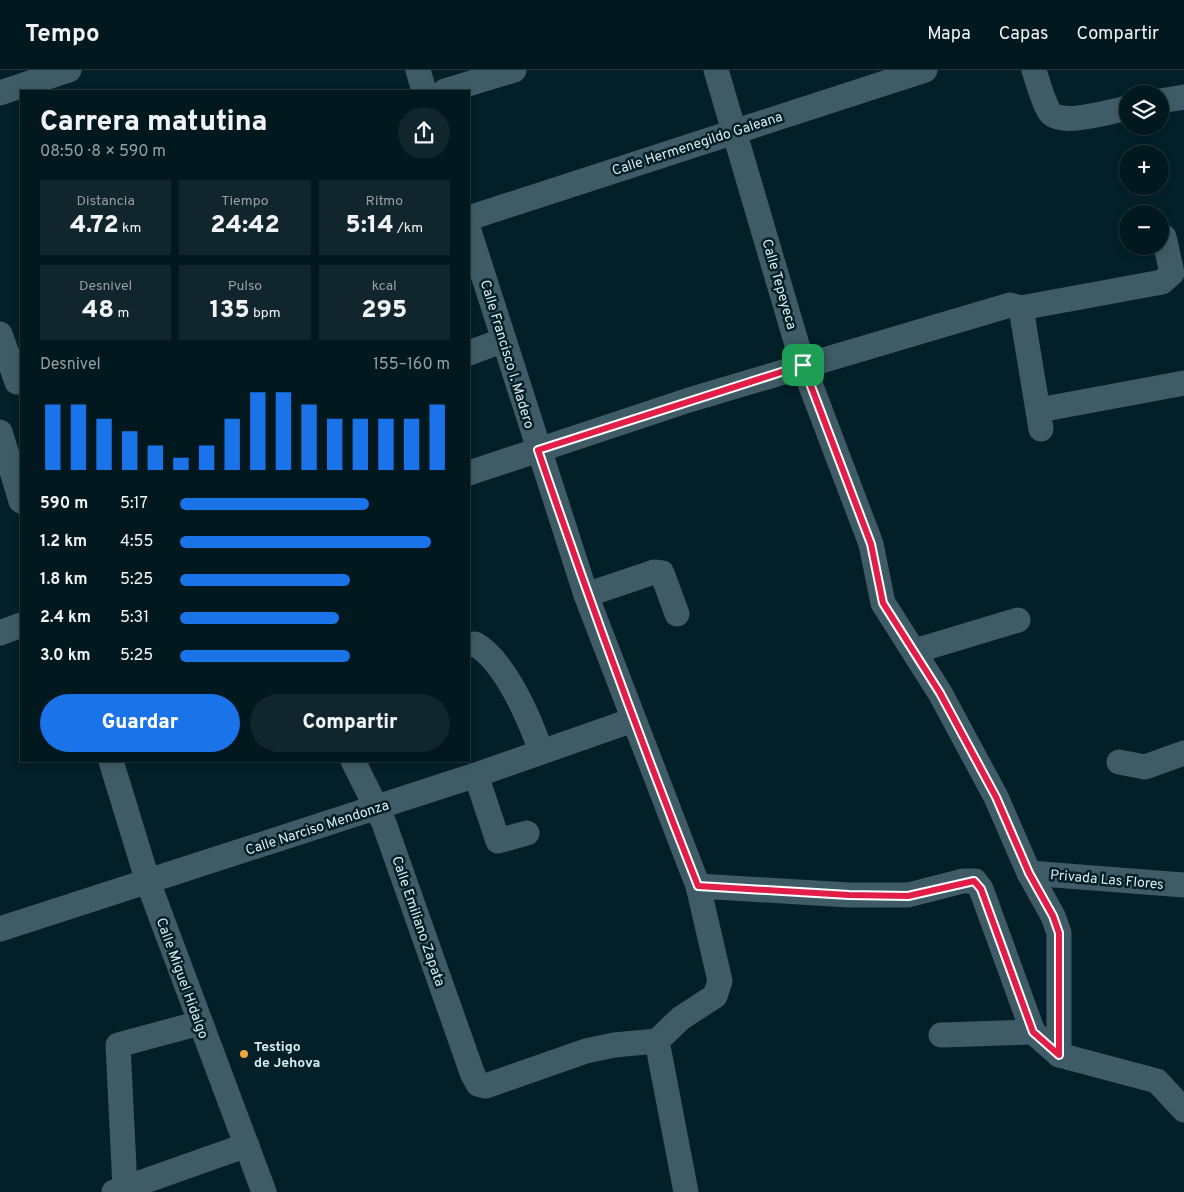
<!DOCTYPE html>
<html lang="es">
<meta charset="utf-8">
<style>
:root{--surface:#02181f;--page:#10252c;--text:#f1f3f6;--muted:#96a0a4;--line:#23373d;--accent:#1a73e8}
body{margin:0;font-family:Overpass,sans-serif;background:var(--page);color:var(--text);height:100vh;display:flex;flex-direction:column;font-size:19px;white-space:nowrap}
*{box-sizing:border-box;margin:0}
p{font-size:16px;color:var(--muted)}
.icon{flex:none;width:28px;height:28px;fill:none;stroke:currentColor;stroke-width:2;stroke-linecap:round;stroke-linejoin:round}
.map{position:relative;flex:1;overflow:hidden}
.sheet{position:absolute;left:20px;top:20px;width:450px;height:672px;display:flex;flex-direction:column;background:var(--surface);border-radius:0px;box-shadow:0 2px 8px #0003,0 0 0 1px var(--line)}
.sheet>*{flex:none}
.controls{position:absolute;left:1119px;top:15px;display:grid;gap:10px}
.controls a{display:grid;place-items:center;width:50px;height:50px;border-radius:50%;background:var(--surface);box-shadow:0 2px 8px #0003,0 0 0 1px var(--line);font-size:25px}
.pin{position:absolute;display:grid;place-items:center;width:42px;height:42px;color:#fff;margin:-21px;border-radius:10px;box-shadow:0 2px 8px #0006}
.round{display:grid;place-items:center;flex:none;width:52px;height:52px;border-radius:26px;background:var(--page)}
.overview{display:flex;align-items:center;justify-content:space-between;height:85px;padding:0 20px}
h1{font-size:28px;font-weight:800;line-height:38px}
.metrics{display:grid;grid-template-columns:repeat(3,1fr);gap:8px;height:85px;padding:5px 20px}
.metrics div{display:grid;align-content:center;border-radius:0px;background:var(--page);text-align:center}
.metrics b{font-size:25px;font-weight:800}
.metrics small{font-size:14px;font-weight:400}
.metrics p{font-size:14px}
.chart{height:140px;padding:10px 20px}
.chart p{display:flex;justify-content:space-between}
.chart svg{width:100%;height:90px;margin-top:5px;stroke:var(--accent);stroke-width:6}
.button{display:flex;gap:10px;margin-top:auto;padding:10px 20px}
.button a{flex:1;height:58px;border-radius:30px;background:var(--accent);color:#fff;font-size:20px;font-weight:800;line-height:58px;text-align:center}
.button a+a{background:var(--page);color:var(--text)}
ul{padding:0 20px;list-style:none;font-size:16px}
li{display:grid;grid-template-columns:80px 60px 1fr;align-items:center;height:38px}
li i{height:12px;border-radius:6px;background:var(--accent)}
header{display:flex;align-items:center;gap:30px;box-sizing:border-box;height:70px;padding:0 25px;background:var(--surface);border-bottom:1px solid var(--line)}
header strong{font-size:24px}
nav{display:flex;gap:28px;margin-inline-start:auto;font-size:18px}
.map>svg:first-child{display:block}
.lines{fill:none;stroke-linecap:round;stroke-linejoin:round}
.minor{stroke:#3f5c66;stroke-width:25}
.route-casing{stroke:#fff;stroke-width:10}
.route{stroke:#e11d48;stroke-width:6}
.poi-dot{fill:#efa73d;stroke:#032029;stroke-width:2}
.labels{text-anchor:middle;stroke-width:5;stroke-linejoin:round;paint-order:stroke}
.street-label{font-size:14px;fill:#daebf1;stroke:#032029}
.poi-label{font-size:14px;font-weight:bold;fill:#daebf1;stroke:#032029;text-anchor:start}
</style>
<header>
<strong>Tempo</strong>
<nav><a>Mapa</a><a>Capas</a><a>Compartir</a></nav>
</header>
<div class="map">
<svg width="1184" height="1122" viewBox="0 0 1184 1122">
<rect width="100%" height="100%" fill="#032029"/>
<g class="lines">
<g class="minor">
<polyline points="418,0 424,21"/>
<polyline points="716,0 803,295 871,474 883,533 940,623 996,727 1029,803 1053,846 1059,863 1059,985"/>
<path d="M 1034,0 C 1038,13 1042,29 1049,41 C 1059,58 1111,41 1128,38"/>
<polyline points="445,21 514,0"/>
<polyline points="0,23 69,0"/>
<polyline points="1160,31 1184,27"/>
<polyline points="469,148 925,0"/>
<polyline points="1021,238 1162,212 1172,203 1164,167"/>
<polyline points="0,264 17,312"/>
<polyline points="469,283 504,270"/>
<polyline points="1039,340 1184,313"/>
<polyline points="0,362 21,431"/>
<polyline points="469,403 689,330 1010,235 1021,238 1041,359"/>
<polyline points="586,525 654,502 662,503 677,544"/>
<polyline points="0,563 21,555"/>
<path d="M 469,575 L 475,574 C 505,591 530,649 541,682"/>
<polyline points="915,581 1018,550"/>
<polyline points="111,691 148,812 264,1122"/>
<polyline points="353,691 384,753 473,1005 478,1014 486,1016 586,981 614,975 657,971 681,948 715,926 720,911 698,816 586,525 469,161"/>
<polyline points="1119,692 1145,697 1184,683"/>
<polyline points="476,705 498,771 527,763"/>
<polyline points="1029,803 1184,815"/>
<polyline points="698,816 849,825 908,825 963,811 975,811 981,819 1033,962 1059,985 1157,1011 1184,1040"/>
<polyline points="0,859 476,705 633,650"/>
<polyline points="941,965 1033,962"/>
<polyline points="657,971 686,1122"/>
<polyline points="125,1118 118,975 200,953"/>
<polyline points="114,1122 247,1075"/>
</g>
</g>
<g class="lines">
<g class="route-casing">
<path id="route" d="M 803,295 L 871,474 L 883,533 L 940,623 L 996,727 L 1029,803 L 1053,846 L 1059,863 L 1059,985 L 1033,962 L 981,819 L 974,811 L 908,826 L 849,825 L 698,816 C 641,672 588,527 538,380 Z"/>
</g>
<use href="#route" class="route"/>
</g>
<circle class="poi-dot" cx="244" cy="984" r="5"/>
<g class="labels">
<g class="street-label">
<text transform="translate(697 73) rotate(-18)" y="5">Calle Hermenegildo Galeana</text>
<text transform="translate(780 214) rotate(74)" y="5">Calle Tepeyeca</text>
<text transform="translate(508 284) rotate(73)" y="5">Calle Francisco I. Madero</text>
<text transform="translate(317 757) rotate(-18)" y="5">Calle Narciso Mendonza</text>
<text transform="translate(1107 809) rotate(5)" y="5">Privada Las Flores</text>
<text transform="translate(419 851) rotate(71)" y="5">Calle Emiliano Zapata</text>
<text transform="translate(183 908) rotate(70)" y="5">Calle Miguel Hidalgo</text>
</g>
<g class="poi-label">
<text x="254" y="981">Testigo<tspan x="254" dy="16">de Jehova</tspan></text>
</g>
</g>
</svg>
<div class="controls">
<a><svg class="icon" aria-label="layers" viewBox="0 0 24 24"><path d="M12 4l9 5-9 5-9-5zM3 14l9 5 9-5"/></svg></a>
<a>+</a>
<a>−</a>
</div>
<div class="pin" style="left:803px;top:295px;background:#1e9e55"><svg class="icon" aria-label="arrive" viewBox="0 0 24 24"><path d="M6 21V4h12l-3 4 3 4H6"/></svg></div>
<section class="sheet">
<div class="overview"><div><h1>Carrera matutina</h1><p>08:50 · 8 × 590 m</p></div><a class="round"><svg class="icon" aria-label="share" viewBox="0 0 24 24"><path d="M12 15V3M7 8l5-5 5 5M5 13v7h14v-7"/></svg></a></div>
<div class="metrics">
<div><p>Distancia</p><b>4.72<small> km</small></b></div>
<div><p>Tiempo</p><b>24:42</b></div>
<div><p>Ritmo</p><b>5:14<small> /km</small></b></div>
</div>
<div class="metrics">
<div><p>Desnivel</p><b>48<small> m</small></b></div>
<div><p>Pulso</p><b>135<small> bpm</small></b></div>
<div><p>kcal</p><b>295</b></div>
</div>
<div class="chart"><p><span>Desnivel</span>155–160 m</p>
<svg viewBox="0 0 160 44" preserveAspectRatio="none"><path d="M5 44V12M15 44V12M25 44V19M35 44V25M45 44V32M55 44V38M65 44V32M75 44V19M85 44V6M95 44V6M105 44V12M115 44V19M125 44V19M135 44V19M145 44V19M155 44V12"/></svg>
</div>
<ul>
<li><b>590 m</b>5:17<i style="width:70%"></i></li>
<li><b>1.2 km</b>4:55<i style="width:93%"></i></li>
<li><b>1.8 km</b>5:25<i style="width:63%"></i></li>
<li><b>2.4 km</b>5:31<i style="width:59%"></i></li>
<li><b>3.0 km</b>5:25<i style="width:63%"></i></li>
</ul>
<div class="button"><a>Guardar</a><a>Compartir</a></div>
</section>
</div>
